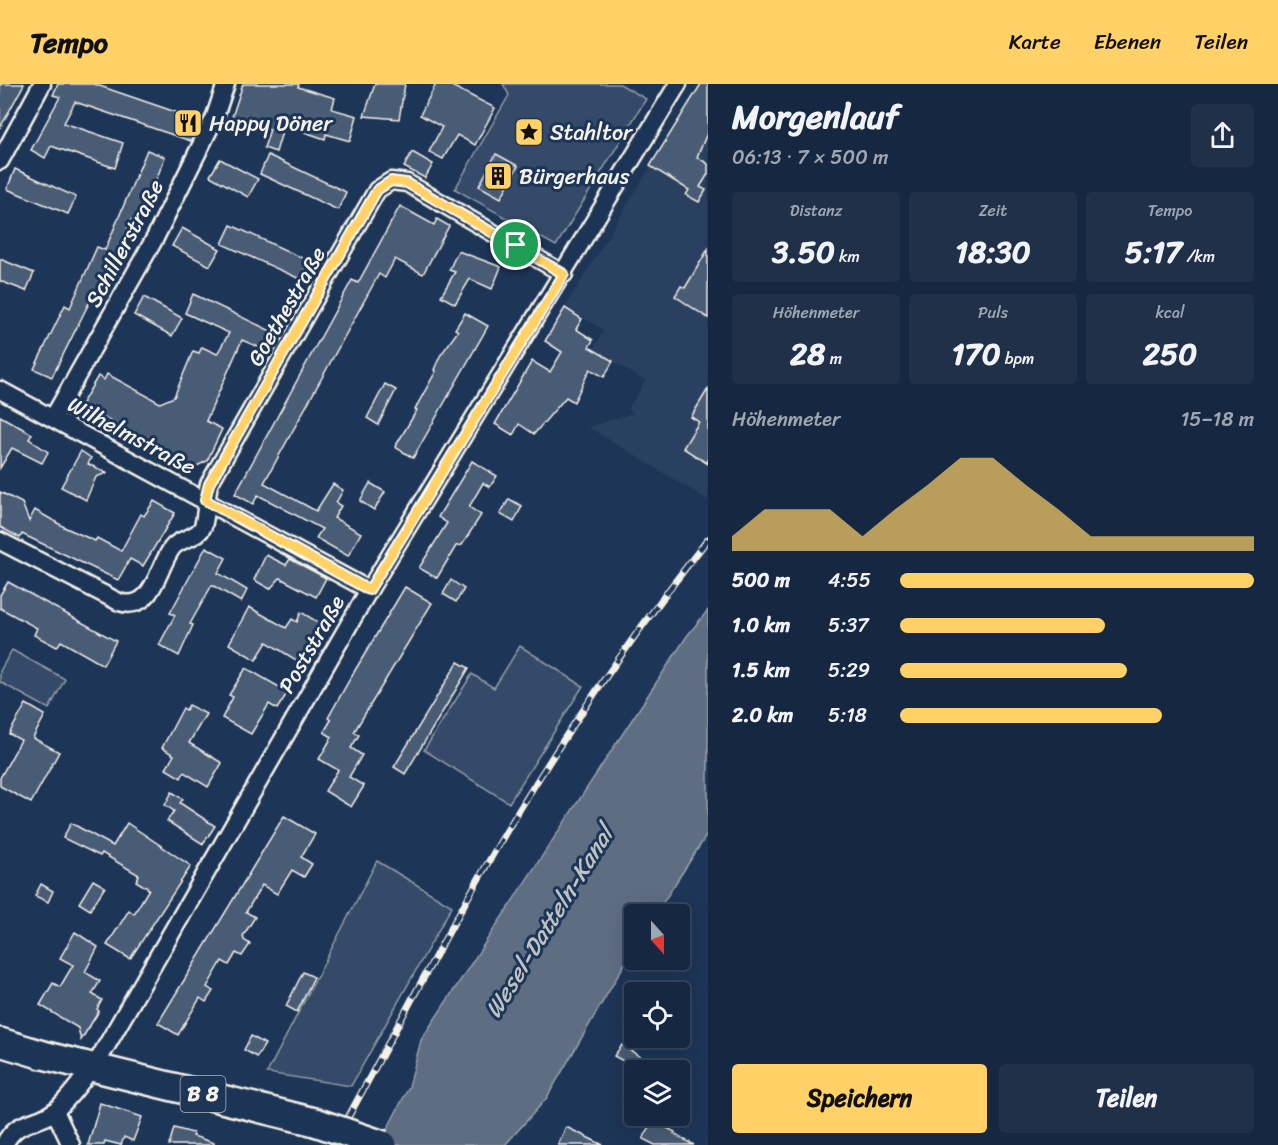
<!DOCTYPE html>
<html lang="de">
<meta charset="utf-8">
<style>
:root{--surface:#162841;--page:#1f3048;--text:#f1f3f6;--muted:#9ea6b1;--line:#35445a;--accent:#ffd166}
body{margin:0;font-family:Sriracha,sans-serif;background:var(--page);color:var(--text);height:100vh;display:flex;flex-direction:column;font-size:22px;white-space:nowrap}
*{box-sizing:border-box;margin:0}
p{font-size:20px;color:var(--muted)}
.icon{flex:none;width:33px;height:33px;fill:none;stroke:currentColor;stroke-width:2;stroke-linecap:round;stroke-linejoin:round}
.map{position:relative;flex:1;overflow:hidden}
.details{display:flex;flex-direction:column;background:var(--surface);width:570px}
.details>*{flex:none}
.needle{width:39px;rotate:159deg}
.controls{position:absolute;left:624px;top:820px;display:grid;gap:12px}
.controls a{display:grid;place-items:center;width:66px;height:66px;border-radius:6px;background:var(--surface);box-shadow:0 6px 24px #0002,0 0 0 2px var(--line);font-size:30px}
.pin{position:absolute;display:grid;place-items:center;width:51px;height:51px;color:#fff;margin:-26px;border:3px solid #fff;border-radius:50%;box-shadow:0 2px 6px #0007}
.round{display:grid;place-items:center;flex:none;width:63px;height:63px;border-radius:6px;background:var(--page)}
.overview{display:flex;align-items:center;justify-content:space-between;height:102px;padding:0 24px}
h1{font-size:33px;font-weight:700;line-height:45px}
.figures{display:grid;grid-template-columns:repeat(3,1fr);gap:9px;height:102px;padding:6px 24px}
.figures div{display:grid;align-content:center;border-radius:6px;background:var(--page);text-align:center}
.figures b{font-size:30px;font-weight:700}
.figures small{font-size:16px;font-weight:400}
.figures p{font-size:16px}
.chart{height:168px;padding:12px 24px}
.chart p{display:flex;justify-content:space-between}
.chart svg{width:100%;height:108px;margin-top:6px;fill:var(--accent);opacity:.7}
.button{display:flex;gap:12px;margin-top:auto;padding:12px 24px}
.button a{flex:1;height:69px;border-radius:6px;background:var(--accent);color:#111;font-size:24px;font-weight:700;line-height:69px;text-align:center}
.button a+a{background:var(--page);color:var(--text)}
ul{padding:0 24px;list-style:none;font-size:20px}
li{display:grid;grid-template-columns:96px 72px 1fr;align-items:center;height:45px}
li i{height:15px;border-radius:8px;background:var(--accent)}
header{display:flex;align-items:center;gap:36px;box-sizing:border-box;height:84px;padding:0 30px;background:var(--accent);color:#111}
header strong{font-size:28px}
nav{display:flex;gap:33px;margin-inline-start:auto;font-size:21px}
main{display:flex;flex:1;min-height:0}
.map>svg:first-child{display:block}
.built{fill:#2a4060}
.green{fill:#354a67;stroke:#949ea8;stroke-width:1.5}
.water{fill:#5e6d82;stroke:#9aa2ab;stroke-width:1.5}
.building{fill:#485b74;stroke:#f4f1e8;stroke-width:1.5}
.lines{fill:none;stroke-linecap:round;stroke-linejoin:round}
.street-casing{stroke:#f4f1e8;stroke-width:21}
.primary-casing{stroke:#f4f1e8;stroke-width:32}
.street{stroke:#1d3557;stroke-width:16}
.primary{stroke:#1d3557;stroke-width:27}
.rail-casing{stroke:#f4f1e8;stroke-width:7}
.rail{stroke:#1d3557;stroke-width:4.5;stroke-dasharray:14;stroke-linecap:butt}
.primary-bridge-casing{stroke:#f4f1e8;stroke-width:32;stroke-linecap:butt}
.primary-bridge{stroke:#1d3557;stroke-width:27}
.route-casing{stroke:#fff;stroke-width:12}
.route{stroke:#ffd166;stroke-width:8}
.labels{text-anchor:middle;stroke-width:6;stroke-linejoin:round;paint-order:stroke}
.shield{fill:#1d3557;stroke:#b4b9bc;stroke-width:1.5}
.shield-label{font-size:21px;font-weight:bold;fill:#f4f1e8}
.poi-label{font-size:22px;fill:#f4f1e8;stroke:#1d3557;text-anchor:start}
.street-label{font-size:22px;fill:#f4f1e8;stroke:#1d3557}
.water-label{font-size:24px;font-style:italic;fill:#c0c3c4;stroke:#1d3557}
</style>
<header>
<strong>Tempo</strong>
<nav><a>Karte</a><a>Ebenen</a><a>Teilen</a></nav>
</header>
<main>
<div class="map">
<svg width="708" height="1061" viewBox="0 0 708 1061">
<rect width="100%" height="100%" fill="#1d3557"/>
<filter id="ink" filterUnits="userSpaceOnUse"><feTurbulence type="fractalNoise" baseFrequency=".0167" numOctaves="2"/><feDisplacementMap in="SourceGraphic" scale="12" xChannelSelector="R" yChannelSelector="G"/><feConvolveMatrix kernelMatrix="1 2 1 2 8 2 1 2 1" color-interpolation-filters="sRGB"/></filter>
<g filter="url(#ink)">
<polygon class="built" points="708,0 708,416 588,343 633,329 628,325 645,297 593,265 604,246 565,223 694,11"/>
<g class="green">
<polygon points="503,0 620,0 646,15 556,162 455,105 509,11"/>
<polygon points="520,562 583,602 509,719 424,666 472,590 494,604"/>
<polygon points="12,566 65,595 49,625 0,598 0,587"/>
<polygon points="377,777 452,822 351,1002 267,989"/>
</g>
<polygon class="water" points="708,526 708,749 655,831 634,831 634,864 546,1015 505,1061 379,1061 409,1003 421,956 687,552"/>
<g class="building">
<polygon points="0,0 24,0 0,44"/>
<polygon points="58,0 94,0 199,36 191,57 75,18 64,39 123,59 115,84 51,62 45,74 31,66 60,13 53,11"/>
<polygon points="243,0 299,0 298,3 335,14 332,25 357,32 350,57 326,50 325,55 284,41 276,68 264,64 270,45 232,33"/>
<polygon points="375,0 405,0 399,35 364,32"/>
<polygon points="436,0 448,0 495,24 475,61 457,51 443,75 429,68 442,43 420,31"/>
<polygon points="701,0 708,0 708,47 697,73 708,80 708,90 700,103 706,106 699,118 686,111 689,106 650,82"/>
<polygon points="147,66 165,73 153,104 139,138 132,135 96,215 92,213 52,293 34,285 65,221 70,224 97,163 105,166"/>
<polygon points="412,68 433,80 425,94 404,83"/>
<polygon points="496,70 518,82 501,114 479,102"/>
<polygon points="268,71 346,108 338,126 260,90"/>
<polygon points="220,75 258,95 248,113 210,92"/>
<polygon points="15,85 76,113 68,130 7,105"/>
<polygon points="400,122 434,141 437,135 449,142 423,190 395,175 385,194 379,190 264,399 316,427 333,400 343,406 336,419 341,422 334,434 361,449 348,472 316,454 322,445 258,411 253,420 235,410 352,196 358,199"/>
<polygon points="231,141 309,177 300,195 222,160"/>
<polygon points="182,144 220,165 210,182 172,162"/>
<polygon points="708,165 708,234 675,212 681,202 685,204"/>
<polygon points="458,167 501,183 492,205 470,195 455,220 441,212 455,188 449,186"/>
<polygon points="0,175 34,189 26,207 0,197"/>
<polygon points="193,210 271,247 263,265 242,256 206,337 222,345 207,377 195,383 166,370 168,367 81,321 98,292 104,296 107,290 160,319 174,313 193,267 199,269 202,263 217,270 229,249 185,229"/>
<polygon points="144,213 182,234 172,252 134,231"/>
<polygon points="565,224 582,235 576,245 593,256 589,263 613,277 604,293 590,285 574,318 566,313 534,350 519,340 513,351 495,340 532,277 550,288 562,268 545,257"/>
<polygon points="465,229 488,242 413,374 395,363 417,326 415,325 436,287 434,286 440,272 458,247 455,245"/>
<polygon points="385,300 396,306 378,341 367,334"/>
<polygon points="708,305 708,380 683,364 699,338 691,333"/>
<polygon points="0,332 32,350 29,355 48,368 42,379 12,364 0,384"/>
<polygon points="81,367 91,374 88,380 107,389 96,393 86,416 61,403"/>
<polygon points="472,377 497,392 490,403 483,399 469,423 481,431 462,461 456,462 437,494 419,484 447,439 438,433"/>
<polygon points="370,399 385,408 374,426 360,417"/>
<polygon points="0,408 22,419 29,437 35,426 66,444 95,457 97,454 121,467 141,430 144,432 154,417 175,429 143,482 130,475 118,496 22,450 20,454 0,443"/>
<polygon points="509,415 522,422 514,438 500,430"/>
<polygon points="206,463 226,474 218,489 247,506 241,518 212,501 190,540 193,541 179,572 159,561 175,531 170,529"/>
<polygon points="266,471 286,481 290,475 326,494 316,513 280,494 270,505 254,496"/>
<polygon points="451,496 464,505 456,518 443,510"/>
<polygon points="8,498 116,557 103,581 61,557 57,563 34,551 37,544 0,524 0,511"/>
<polygon points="405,503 432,519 354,648 359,651 351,664 362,671 349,693 364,702 351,723 325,707 338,686 319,675 332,653 324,648 331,636 328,634 351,593"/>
<polygon points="249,523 286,544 292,535 297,538 301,528 326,543 304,581 267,558 256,576 229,560"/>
<polygon points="458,578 469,584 405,690 394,683"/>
<polygon points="246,584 288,608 277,625 269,620 251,650 222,634 233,613 229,611"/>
<polygon points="26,620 45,631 33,654 59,668 31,719 0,702 0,694 21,656 9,650"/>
<polygon points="189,621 206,630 189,659 222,679 208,703 184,688 181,694 166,685 174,671 162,664 183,624 186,626"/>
<polygon points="172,708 183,715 180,719 215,742 203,760 167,737 174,727 165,721"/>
<polygon points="284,732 315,750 301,773 312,780 304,793 292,786 277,810 262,801 246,828 255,833 243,852 244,856 250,860 242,872 236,869 229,881 222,877 207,903 213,907 206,918 200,914 178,951 158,939"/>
<polygon points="71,739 113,762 127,739 191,782 130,875 107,861 129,826 134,830 149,805 136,797 139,791 102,769 100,772 63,754"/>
<polygon points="93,796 105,803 90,826 79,819"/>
<polygon points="41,800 53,807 48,818 35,812"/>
<polygon points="75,848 98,863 85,888 100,897 92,910 102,916 97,925 99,927 81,956 78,944 40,921 53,899 60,903 73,881 60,874"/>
<polygon points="303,888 314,893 297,928 286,922"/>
<polygon points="251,952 265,960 257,973 244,966"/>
<polygon points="622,961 647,977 641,987 614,972"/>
<polygon points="100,1019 142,1033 133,1057 124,1053 121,1061 105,1057 104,1061 88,1061"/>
<polygon points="653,1037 675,1048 674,1050 694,1061 655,1061 643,1055"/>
<polygon points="566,1043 603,1061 558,1061"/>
<polygon points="174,1044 193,1049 193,1052 214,1059 214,1061 169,1061"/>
</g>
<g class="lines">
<g class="street-casing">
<g id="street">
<polyline points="0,77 42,0"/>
<polyline points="0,306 369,506"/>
<polyline points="53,334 155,154 214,35 226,0"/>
<path d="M 0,457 L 119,518 C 153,529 157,484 172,464 C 179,454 198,455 203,442 C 207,430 206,413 209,400 L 377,106 L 391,97 L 407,99 L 564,190"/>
<polyline points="55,1027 71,1061"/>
<path d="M 4,1061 C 17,1033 39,1042 57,1025 C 74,1010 86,990 100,973 L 369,506 L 678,0"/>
</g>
</g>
<g class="primary-casing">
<polyline id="primary" points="0,958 43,971 315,1038"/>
</g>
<use href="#street" class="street"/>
<use href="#primary" class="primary"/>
<g class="rail-casing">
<path id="rail" d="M 333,1061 C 410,921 483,776 572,643 C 615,578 660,516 708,455"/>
</g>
<use href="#rail" class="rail"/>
<g class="primary-bridge-casing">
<polyline id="primary-bridge" points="315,1038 383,1061"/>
</g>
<use href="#primary-bridge" class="primary-bridge"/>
</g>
</g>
<g class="lines" filter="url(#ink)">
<g class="route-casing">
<polygon id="route" points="391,97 407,99 564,190 369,506 205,416 209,400 377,106"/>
</g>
<use href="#route" class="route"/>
</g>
<defs>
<g id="restaurant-square" transform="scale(1.5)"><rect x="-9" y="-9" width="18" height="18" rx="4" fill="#ffd166" stroke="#1d3557"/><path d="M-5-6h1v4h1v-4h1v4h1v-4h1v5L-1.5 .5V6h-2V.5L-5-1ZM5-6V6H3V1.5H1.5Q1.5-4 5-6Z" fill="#111"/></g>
<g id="sight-square" transform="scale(1.5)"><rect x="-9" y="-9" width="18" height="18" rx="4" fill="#ffd166" stroke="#1d3557"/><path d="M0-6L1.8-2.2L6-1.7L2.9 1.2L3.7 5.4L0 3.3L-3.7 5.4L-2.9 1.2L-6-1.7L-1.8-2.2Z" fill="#111"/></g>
<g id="building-square" transform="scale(1.5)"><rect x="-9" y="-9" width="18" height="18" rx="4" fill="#ffd166" stroke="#1d3557"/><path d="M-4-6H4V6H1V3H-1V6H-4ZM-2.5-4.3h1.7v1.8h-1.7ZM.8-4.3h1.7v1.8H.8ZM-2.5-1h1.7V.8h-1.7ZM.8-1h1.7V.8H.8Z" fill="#111"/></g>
</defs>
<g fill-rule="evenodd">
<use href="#restaurant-square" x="188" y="39"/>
<use href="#sight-square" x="529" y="48"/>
<use href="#building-square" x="498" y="92"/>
</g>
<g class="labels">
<rect class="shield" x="180.5" y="992" width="45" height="36" rx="4.5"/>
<g class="shield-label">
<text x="203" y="1017">B 8</text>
</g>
<g class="poi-label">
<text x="209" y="47">Happy Döner</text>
<text x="550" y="56">Stahltor</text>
<text x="519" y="100">Bürgerhaus</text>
</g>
<g class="street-label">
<text transform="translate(124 159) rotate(-62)" y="8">Schillerstraße</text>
<text transform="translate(286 222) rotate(-60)" y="8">Goethestraße</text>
<text transform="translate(132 351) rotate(28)" y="8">Wilhelmstraße</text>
<text transform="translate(311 560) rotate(-60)" y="8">Poststraße</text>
</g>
<g class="water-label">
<text transform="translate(549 838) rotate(-58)" y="8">Wesel-Datteln-Kanal</text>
</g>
</g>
</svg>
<div class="controls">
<a><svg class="needle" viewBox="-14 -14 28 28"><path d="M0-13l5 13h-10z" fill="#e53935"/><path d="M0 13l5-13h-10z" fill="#9ea6b1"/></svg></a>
<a><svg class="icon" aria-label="locate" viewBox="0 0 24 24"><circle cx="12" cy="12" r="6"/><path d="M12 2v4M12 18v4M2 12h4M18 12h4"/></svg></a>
<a><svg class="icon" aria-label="layers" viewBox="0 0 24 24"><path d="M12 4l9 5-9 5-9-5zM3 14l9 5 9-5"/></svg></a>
</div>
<div class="pin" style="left:516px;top:161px;background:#1e9e55"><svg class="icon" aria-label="arrive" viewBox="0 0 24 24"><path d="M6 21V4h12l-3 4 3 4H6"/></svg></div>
</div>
<section class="details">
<div class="overview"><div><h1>Morgenlauf</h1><p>06:13 · 7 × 500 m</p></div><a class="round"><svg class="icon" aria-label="share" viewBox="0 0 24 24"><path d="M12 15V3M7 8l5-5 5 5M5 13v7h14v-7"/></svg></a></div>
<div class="figures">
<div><p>Distanz</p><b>3.50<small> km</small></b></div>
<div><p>Zeit</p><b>18:30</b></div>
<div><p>Tempo</p><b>5:17<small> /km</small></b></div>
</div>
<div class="figures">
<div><p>Höhenmeter</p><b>28<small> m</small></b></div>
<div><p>Puls</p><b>170<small> bpm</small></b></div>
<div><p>kcal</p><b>250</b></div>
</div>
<div class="chart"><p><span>Höhenmeter</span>15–18 m</p>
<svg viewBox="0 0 160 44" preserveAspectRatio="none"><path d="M0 44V38L10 27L20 27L30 27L40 38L50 27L60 17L70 6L80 6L90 17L100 27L110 38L120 38L130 38L140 38L150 38L160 38V44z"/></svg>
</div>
<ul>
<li><b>500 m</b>4:55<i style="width:100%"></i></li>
<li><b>1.0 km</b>5:37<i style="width:58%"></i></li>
<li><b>1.5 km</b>5:29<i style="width:64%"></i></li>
<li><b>2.0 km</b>5:18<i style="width:74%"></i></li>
</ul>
<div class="button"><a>Speichern</a><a>Teilen</a></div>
</section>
</main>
